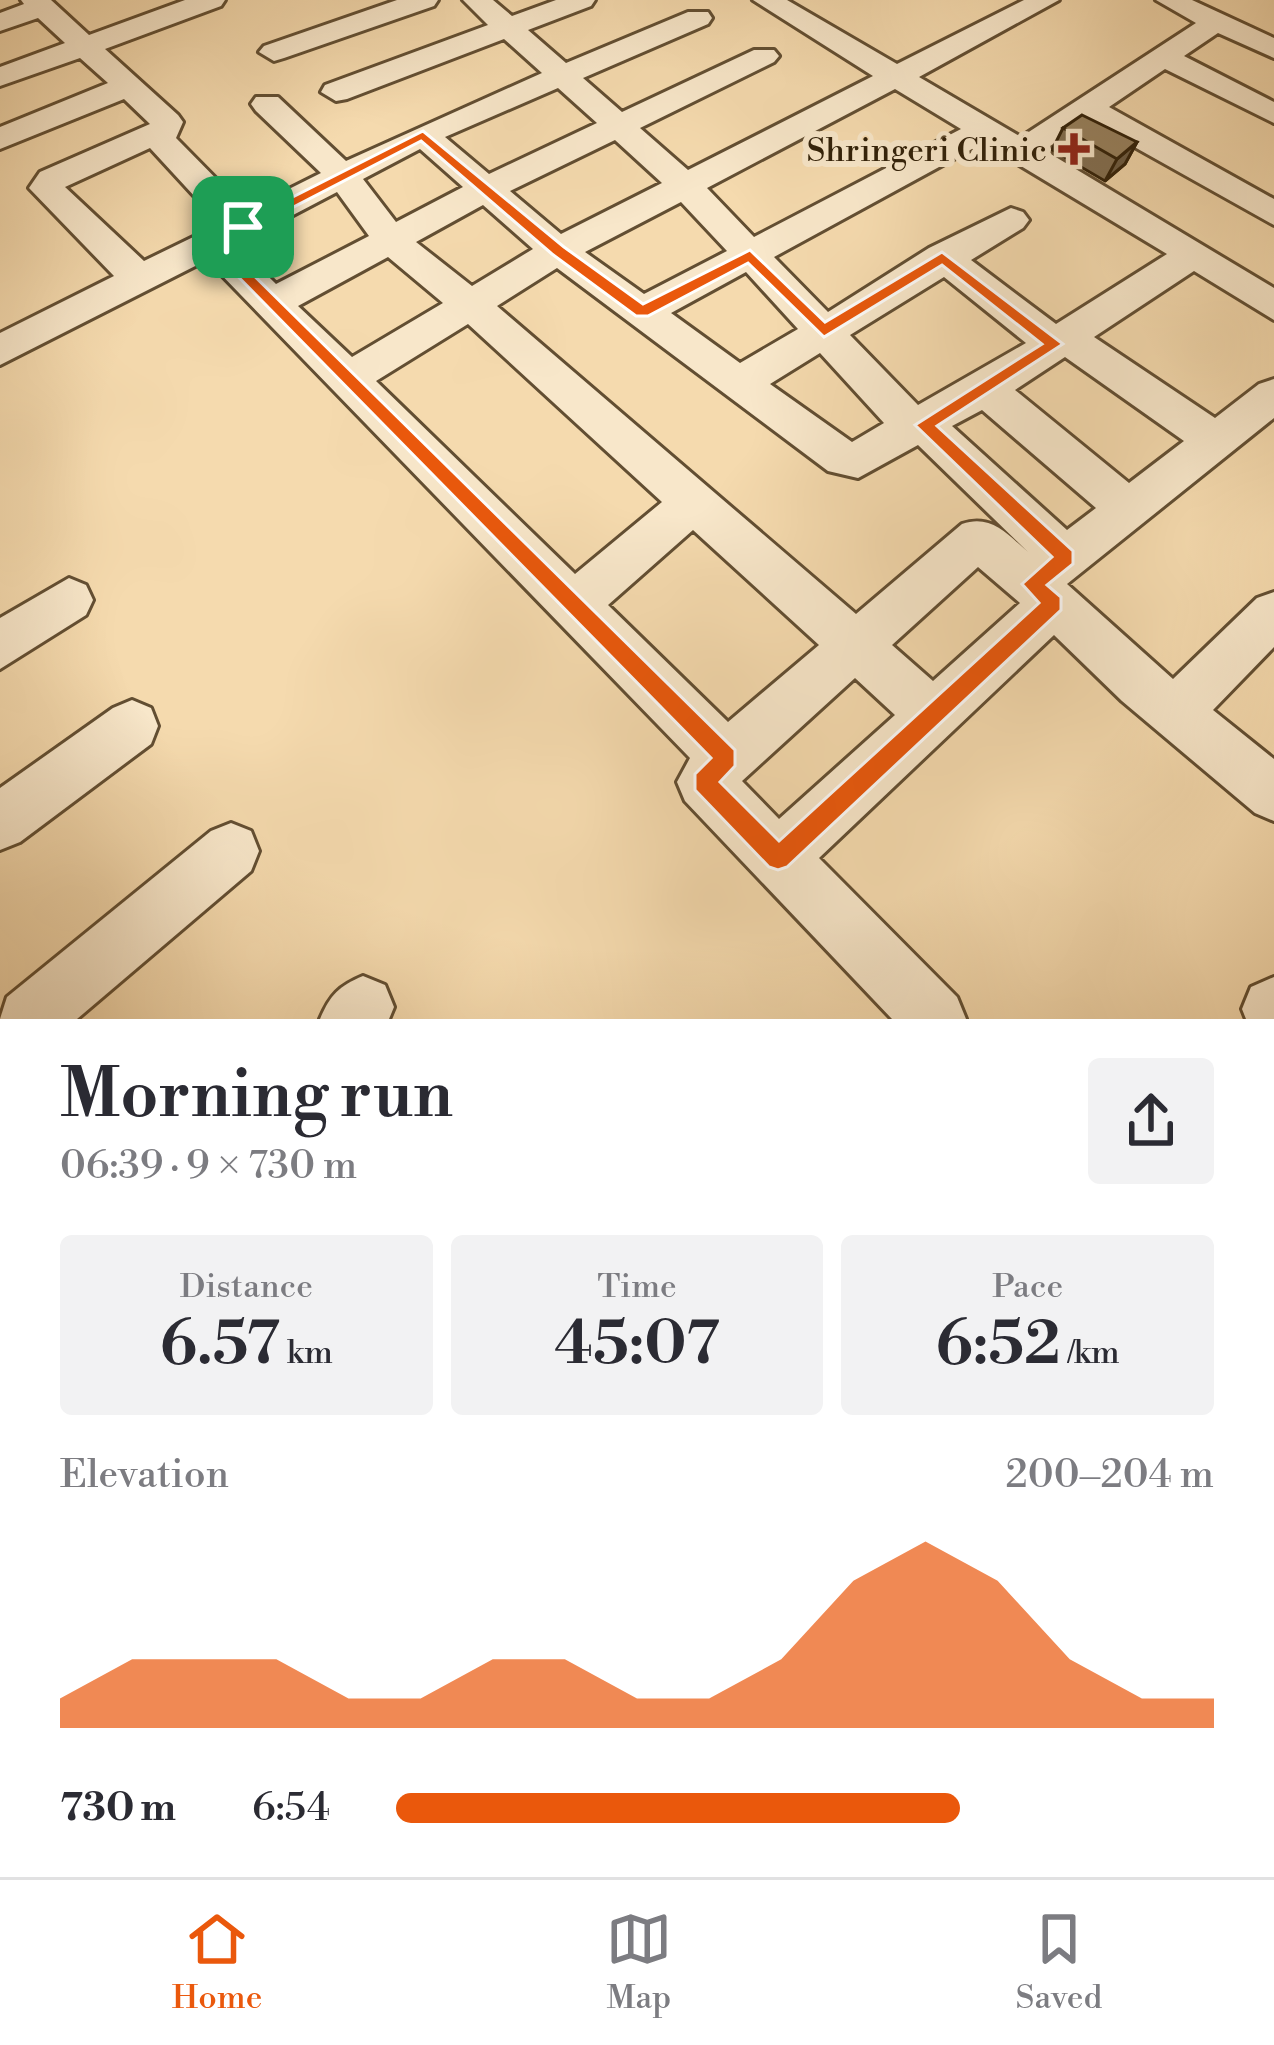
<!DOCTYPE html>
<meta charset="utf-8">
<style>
:root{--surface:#fff;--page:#f2f2f3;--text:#2b2b33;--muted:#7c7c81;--line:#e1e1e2;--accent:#ea580c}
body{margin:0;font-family:"Libre Bodoni",serif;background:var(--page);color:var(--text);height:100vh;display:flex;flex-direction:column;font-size:45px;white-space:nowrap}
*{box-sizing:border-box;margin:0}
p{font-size:39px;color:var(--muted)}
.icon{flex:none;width:66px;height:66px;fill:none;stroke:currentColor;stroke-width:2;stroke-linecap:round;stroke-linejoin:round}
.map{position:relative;height:1019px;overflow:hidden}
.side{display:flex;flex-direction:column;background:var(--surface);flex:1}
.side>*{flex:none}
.pin{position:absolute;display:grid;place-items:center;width:102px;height:102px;color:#fff;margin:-51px;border-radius:24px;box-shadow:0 6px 18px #0006}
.round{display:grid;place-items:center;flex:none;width:126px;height:126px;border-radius:12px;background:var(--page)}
.head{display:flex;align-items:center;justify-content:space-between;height:204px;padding:0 60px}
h1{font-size:66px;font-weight:600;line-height:90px}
.stats{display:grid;grid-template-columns:repeat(3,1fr);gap:18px;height:204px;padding:12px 60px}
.stats div{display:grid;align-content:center;border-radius:12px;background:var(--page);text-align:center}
.stats b{font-size:60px;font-weight:600}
.stats small{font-size:33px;font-weight:400}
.stats p{font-size:33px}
.chart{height:336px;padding:24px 60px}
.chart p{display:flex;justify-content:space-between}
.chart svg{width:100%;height:216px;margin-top:12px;fill:var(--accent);opacity:.7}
ul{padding:0 60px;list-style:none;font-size:39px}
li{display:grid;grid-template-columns:192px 144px 1fr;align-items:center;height:90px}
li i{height:30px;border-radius:15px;background:var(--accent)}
.tab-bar{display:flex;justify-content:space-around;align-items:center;height:168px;border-top:3px solid var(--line);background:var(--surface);font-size:33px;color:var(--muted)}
.tab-bar a{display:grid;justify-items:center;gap:6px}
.tab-bar .on{color:var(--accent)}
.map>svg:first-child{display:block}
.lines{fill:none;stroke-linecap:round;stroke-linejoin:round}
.minor-casing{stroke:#624e32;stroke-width:6}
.minor{fill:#f8e7ca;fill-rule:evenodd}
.wall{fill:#826f51;stroke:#312008;stroke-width:3}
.shaded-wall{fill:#6a5a42;stroke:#312008;stroke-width:3}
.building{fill:#97815e;stroke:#312008;stroke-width:3}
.route{fill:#ea580c;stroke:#fff;stroke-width:3;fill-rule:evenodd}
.poi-dot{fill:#8f2418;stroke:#f8e7ca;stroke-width:4.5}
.labels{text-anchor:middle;stroke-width:12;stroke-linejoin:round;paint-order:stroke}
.far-poi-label{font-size:33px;fill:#312008;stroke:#f8e7ca;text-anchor:end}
</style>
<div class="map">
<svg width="1274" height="1019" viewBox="0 0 1274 1019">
<rect width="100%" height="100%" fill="#f5daae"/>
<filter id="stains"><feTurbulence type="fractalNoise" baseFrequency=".00167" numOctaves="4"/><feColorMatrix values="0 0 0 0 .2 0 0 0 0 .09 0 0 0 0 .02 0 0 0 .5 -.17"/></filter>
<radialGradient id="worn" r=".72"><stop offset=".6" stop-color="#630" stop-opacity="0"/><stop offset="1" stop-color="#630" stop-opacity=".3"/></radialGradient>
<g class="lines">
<g class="minor-casing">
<g id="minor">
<path d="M 21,0 L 51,0 L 89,35 L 185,0 L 225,0 L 221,6 L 105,49 L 178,115 L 183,122 L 176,138 L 247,210 L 321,173 L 256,111 L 251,104 L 256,97 L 278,97 L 346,161 L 542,73 L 504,39 L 347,99 L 336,101 L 321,92 L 325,85 L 488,25 L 463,0 L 493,0 L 512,16 L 556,0 L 595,0 L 591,6 L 528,30 L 566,63 L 688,12 L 708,12 L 712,18 L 708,24 L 583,78 L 622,112 L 754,50 L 774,50 L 779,56 L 774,62 L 640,128 L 688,170 L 873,76 L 753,0 L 787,0 L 897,64 L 1024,0 L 1059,0 L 919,77 L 1021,137 L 1196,23 L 1156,0 L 1192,0 L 1274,38 L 1274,58 L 1218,33 L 1184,56 L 1274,102 L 1274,123 L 1165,69 L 1109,107 L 1274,199 L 1274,225 L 1088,121 L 1044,150 L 1274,288 L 1274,320 L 1194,271 L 1094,337 L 1215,418 L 1259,384 L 1274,379 L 1274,418 L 1067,584 L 1173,679 L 1257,598 L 1274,592 L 1274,647 L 1213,710 L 1274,759 L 1274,821 L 1255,813 L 1122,701 L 1054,635 L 819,858 L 957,997 L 966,1019 L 892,1019 L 685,801 L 677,782 L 690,758 L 207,260 L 0,365 L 0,333 L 114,276 L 29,188 L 40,172 L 150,124 L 124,99 L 0,149 L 0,127 L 108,83 L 80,58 L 0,86 L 0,67 L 65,43 L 38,18 L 0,31 L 0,13 L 24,4 ZM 558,88 L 597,123 L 489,174 L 445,137 ZM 895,89 L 961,129 L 754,237 L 707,188 ZM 615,140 L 662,183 L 561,234 L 510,191 ZM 983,143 L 1167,254 L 1056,324 L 971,260 L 1023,228 L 1029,220 L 1023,212 L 1011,208 L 929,248 L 828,312 L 774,257 ZM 150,148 L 220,224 L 144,261 L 65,187 ZM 420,149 L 463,187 L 396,222 L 363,179 ZM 337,192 L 369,236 L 276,284 L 236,245 ZM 681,202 L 727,251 L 644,294 L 585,252 ZM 483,205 L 533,249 L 472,286 L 416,242 ZM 388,257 L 443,303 L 352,357 L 298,306 ZM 557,268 L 828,471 L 858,478 L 918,445 L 1028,552 C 1007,534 991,514 962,524 L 856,614 L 497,306 ZM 746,272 L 798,329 L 740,363 L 671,313 ZM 944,277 L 1026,343 L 918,405 L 850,335 ZM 468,324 L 662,502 L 575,574 L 376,381 ZM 820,353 L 884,423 L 852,442 L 770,384 ZM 1065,357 L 1184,441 L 1129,483 L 1015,390 ZM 982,410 L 1096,508 L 1067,530 L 952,426 ZM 693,530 L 819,645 L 728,722 L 608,605 ZM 978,567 L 1020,603 L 933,681 L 892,645 ZM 855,678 L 895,715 L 779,819 L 742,781 Z"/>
<polygon points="397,0 438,0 434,6 284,58 274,61 259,52 264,46"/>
<polygon points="69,578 86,585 93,600 86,615 0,669 0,618"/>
<polygon points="132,700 151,708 158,726 151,744 20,842 0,850 0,788 113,708"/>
<polygon points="231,823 251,831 259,851 251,871 77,1019 0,1019 7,997 211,831"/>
<path d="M 363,976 L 385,985 L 394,1007 L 389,1019 L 320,1019 C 330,995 339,986 363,976 Z"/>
<polygon points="1274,977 1274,1019 1246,1019 1242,1009 1251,987"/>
</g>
</g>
<use href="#minor" class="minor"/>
</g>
<polygon class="wall" points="1063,128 1137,142 1125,164 1105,181 1052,150"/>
<polygon class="shaded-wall" points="1137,142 1125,164 1105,181 1117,159"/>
<polygon class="building" points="1082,115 1137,142 1117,159 1063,128"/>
<path class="route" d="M 423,131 L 564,247 L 643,304 L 750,250 L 825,322 L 942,252 L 1063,344 L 937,426 L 1073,551 L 1073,564 L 1047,585 L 1061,597 L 1061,610 L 787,867 L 778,870 L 769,867 L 695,790 L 695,774 L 711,758 L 204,242 ZM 421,141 L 552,254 L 636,316 L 648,316 L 748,263 L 824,337 L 942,265 L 1042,344 L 915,425 L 1052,557 L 1022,584 L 1039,603 L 779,841 L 720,782 L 735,766 L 735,750 L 222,244 Z"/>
<path class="poi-dot" d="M1068 131h12v12h12v12h-12v12h-12v-12h-12v-12h12z"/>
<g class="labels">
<g class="far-poi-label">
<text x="1047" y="161">Shringeri Clinic</text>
</g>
</g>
<rect width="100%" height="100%" filter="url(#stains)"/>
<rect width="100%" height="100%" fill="url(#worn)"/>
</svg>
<div class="pin" style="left:243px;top:227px;background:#1e9e55"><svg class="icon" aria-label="arrive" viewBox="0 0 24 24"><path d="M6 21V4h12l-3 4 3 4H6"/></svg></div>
</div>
<section class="side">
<div class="head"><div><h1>Morning run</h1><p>06:39 · 9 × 730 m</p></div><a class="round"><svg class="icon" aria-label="share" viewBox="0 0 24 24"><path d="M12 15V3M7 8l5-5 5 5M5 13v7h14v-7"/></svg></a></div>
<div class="stats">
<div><p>Distance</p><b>6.57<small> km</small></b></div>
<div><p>Time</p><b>45:07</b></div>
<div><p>Pace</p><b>6:52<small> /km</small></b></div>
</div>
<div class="chart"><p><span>Elevation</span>200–204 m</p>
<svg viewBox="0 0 160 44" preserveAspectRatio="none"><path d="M0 44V38L10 30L20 30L30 30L40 38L50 38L60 30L70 30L80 38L90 38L100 30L110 14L120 6L130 14L140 30L150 38L160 38V44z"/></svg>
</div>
<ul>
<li><b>730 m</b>6:54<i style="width:69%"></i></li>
</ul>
</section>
<nav class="tab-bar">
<a class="on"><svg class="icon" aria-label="home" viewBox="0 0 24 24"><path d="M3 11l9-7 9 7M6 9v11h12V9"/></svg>Home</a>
<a><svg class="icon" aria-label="map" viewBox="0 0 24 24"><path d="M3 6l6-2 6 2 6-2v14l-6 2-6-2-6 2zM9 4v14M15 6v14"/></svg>Map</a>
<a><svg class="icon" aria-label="saved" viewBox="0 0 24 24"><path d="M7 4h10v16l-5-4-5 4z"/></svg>Saved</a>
</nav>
